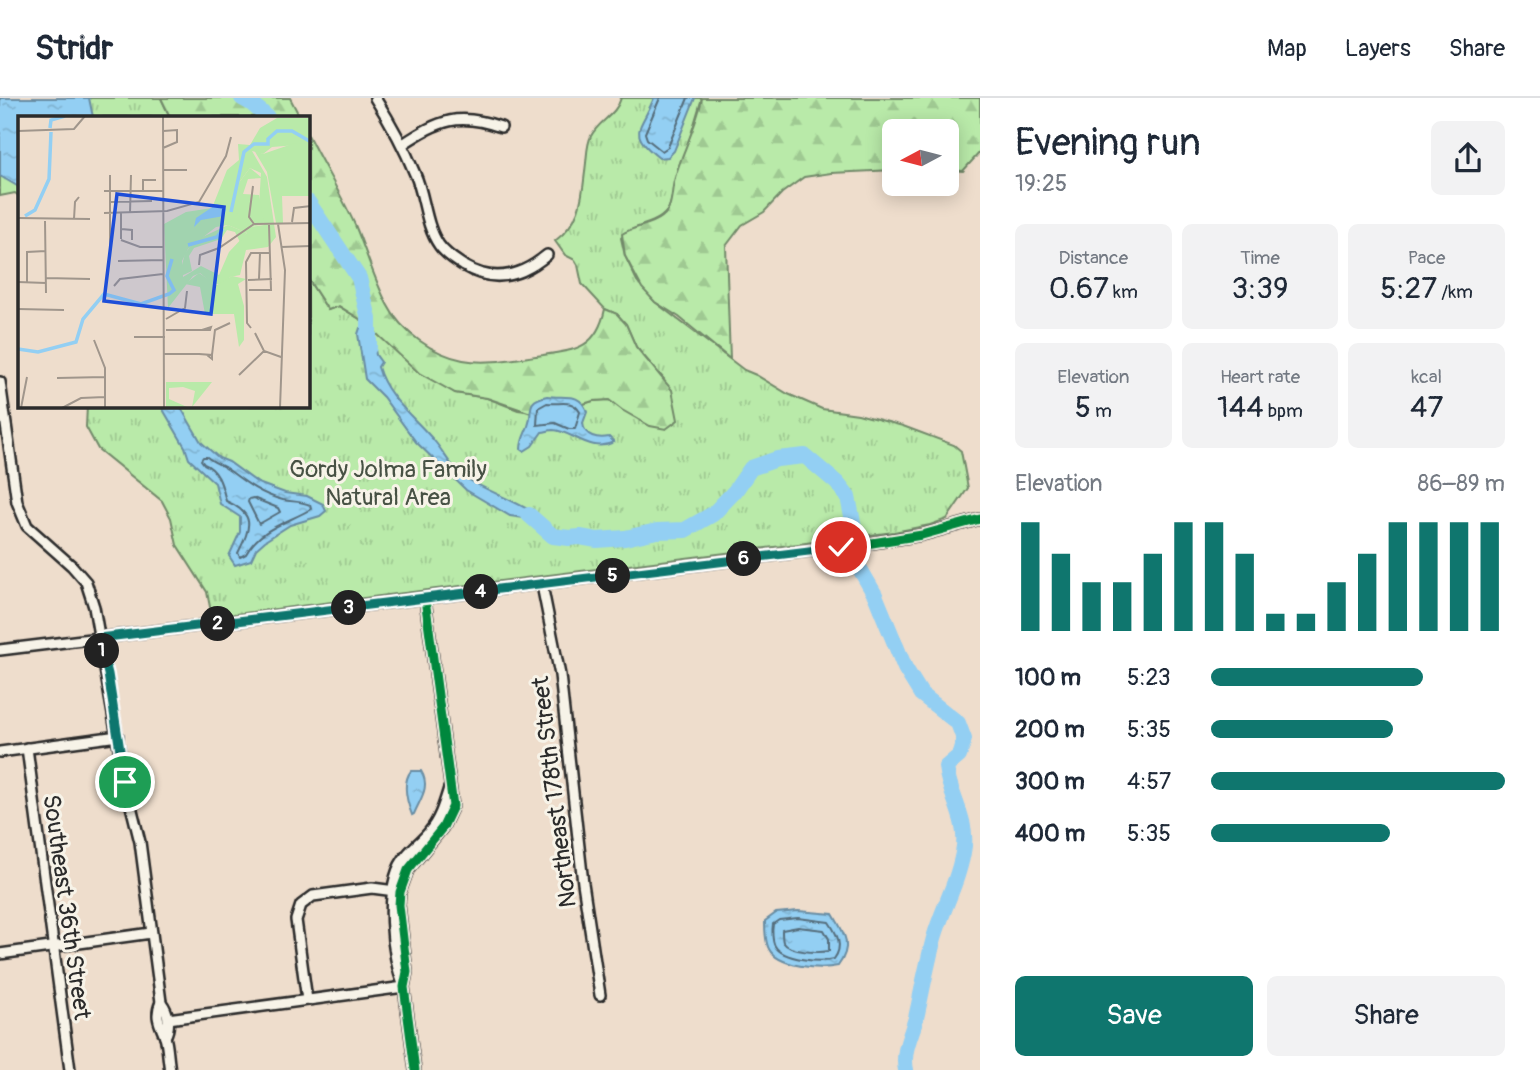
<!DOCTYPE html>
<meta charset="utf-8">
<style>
:root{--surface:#fff;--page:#f2f2f3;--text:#1f2937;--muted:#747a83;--line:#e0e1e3;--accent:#0f766e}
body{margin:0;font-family:Pangolin,sans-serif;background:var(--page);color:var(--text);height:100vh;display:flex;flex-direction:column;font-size:26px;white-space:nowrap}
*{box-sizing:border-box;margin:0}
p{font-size:23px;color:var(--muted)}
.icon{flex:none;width:38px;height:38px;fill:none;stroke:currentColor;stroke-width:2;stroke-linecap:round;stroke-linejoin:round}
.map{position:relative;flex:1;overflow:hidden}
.side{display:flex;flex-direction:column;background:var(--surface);width:560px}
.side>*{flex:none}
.needle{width:46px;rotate:263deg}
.tools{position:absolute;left:882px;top:21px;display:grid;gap:14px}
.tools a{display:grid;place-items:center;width:77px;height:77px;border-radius:10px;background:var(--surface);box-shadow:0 4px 18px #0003;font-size:35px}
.pin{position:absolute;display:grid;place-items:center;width:60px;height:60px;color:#fff;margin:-30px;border:4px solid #fff;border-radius:50%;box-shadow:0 2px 7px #0007}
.km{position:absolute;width:35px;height:35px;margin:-18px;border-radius:50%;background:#222;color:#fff;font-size:19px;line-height:35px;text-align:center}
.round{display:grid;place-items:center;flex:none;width:74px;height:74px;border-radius:10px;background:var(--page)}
.head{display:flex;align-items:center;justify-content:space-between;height:119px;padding:0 35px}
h1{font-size:38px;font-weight:600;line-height:52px}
.metrics{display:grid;grid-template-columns:repeat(3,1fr);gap:10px;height:119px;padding:7px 35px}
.metrics div{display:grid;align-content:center;border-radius:10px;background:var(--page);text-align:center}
.metrics b{font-size:30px;font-weight:600}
.metrics small{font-size:19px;font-weight:400}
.metrics p{font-size:19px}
.chart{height:196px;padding:14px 35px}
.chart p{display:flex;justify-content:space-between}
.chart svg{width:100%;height:126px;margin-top:7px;stroke:var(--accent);stroke-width:6}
.action{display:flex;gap:14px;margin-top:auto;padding:14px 35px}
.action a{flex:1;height:80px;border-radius:10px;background:var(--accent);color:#fff;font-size:28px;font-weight:600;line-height:80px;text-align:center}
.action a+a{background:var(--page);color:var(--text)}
ul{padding:0 35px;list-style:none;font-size:23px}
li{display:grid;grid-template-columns:112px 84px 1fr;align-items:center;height:52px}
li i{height:18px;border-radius:9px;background:var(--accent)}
header{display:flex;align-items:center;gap:42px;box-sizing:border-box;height:98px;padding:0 35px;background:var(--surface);border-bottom:2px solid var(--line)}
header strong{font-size:33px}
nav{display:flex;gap:38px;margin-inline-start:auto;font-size:24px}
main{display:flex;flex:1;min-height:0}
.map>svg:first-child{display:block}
.grass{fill:url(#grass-tufts);stroke:#728a6a;stroke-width:2}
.forest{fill:url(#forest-firs);stroke:#728a6a;stroke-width:2}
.water{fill:url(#water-ripples);stroke:#698da3;stroke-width:2}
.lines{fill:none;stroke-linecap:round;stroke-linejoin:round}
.shore{stroke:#556d7b;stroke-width:2}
.river{stroke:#93cff3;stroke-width:16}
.minor-casing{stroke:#2b2b2b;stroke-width:14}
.minor{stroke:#f7f3e8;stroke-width:9}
.cycleway-casing{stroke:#f7f3e8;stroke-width:13}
.cycleway{stroke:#00873e;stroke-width:9}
.route-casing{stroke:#fff;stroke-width:14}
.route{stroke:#0f766e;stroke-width:9}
.labels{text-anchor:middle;stroke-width:6;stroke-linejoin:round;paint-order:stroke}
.park-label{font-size:24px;fill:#475144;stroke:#f7f3e8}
.street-label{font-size:24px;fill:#2b2b2b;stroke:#f7f3e8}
.inset-river{fill:none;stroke:#93cff3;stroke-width:3.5}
.inset-road{fill:none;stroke:#a0968c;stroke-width:2}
.view{fill:#1d4ed8;fill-opacity:0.15;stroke:#1d4ed8;stroke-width:3.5}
.inset-edge{fill:none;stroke:#2b2b2b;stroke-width:3.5}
</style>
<header>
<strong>Stridr</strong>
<nav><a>Map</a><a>Layers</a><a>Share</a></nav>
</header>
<main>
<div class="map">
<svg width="980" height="972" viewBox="0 0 980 972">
<defs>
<pattern id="grass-tufts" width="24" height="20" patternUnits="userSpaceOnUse" patternTransform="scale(1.75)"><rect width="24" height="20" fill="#b9eaa9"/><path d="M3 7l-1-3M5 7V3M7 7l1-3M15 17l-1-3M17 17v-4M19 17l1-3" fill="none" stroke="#9fc992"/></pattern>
<pattern id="forest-firs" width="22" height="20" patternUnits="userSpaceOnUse" patternTransform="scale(1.75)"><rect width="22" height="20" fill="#b9eaa9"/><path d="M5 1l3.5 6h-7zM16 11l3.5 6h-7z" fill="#9fc992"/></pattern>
<pattern id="water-ripples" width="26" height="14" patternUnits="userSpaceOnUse" patternTransform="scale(1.75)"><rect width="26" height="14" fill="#93cff3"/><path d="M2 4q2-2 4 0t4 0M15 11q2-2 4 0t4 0" fill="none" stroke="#7fb2d0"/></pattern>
</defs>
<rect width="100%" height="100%" fill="#edc"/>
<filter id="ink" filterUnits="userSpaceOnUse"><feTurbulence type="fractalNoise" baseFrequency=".0143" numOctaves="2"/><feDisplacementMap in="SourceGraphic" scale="14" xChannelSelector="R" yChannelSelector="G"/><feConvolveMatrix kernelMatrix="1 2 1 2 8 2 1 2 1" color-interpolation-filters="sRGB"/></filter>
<g filter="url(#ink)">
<g class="grass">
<polygon points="0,0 161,0 170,19 19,19 19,98 15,95 0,98"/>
<path d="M 621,0 L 702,0 L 669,110 C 658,128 636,124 621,140 L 625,158 L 637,183 L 655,204 L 744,272 L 756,277 L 788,296 L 822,311 L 858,316 L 903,328 L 954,347 L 961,353 L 968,390 L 947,421 L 930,427 L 894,434 L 212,519 L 207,494 L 177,447 L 171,420 L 162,403 L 98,351 L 86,329 L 87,308 L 308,308 L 308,181 L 328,212 L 338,208 L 363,223 L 407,262 L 455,295 L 487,300 L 518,312 L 550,316 L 593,303 L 609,302 L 636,319 L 664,281 L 636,249 L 626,226 L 617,216 L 605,211 L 582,186 L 578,167 L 575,162 L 565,157 L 555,143 C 583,121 582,98 586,65 C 587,56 587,46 591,38 C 599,22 616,18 621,0 Z"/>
</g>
<g class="forest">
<polygon points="161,0 290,0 300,19 170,19"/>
<path d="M 702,0 L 980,0 L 980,54 L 963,73 L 947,72 L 947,33 L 894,33 L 894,72 L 831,75 L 804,79 L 782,95 L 764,114 L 742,127 L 726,148 L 730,261 L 679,219 L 655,204 L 642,190 L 625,158 L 622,136 C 634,128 651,128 662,119 C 673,110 671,95 674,83 C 681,55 697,29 702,0 Z"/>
<path d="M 308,37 C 323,67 341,96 355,127 C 366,153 374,181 387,206 C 401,234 433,256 463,262 C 488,267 518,260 543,257 C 578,252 597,249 605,211 L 617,216 L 626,226 L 636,249 L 672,292 L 678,322 L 666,331 L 650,328 L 622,312 L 609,302 L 593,303 L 550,316 L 534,316 L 487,300 L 455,295 L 419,275 L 363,223 L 339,208 L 328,212 L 308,181 Z"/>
</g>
<g class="water">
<polygon points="0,0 89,0 93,19 19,19 19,89 0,78"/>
<path d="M 654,0 L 695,0 L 674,53 L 668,59 L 659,60 C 626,34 641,32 654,0 Z"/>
<path d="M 360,230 L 371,230 L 376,257 L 381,264 L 378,269 C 387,301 416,320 436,345 C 445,356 451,370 463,378 C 489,396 537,408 554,433 L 535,428 L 524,420 L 510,418 L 466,392 L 416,344 L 383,299 L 365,281 L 358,236 Z"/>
<path d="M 547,298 C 564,301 580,293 587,314 L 583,325 C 584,339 598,341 609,339 L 614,344 C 590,356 573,333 553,332 C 549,332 546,334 542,334 L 532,348 L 524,353 L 521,351 C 521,342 525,336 528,328 C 534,312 524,303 547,298 Z"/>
<polygon points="161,308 180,308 201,344 219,360 229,364 258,385 285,395 307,398 323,406 326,413 320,418 290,427 265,443 256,451 251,462 235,467 229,458 240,434 240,419 220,406 215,385 189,361 185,349"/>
<path d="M 411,673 L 421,673 C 431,689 420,701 414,716 L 412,717 C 407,704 402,684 411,673 Z"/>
<path d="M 798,813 L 833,816 C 845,836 853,848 838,868 C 820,872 778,869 769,851 C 765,844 765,831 765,823 L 776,815 Z"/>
</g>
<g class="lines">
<g class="shore">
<polyline points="660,0 645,35 647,41 662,53 668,49 688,0"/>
<path d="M 547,305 C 560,307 572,300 580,314 L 575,331 L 569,331 L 555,325 L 537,327 L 538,310 Z"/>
<path d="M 203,359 L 207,359 C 214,365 221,366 230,373 C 246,385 262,397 283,402 C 293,404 301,403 310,407 L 311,411 C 287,425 260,430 246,456 L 240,459 L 238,455 C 251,429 256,416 226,403 C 222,388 219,372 204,366 L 201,362 Z"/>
<polygon points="253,400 278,410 280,414 259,426 248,404 249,401"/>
<path d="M 798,820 L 829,824 C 837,836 844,848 834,861 C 821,865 783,862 775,848 C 772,843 772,832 773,826 L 779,822 Z"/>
<path d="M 798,829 L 824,832 L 829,841 L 829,853 C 819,855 790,855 783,844 C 782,841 782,834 782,832 Z"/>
</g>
<g class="river">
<polyline points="242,0 251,5 267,19"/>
<polyline points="308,104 359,180 369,221 369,249"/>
<path d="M 529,417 L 553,438 L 569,440 L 580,439 L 597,442 L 625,440 L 657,433 L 685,432 L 713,416 L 735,393 L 751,370 L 777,361 L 805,358 L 837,385 L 848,399 L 854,429 L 856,464 L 875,497 L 905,570 L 921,596 L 958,625 L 964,641 L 959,658 L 946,669 C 949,697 967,719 964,748 C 960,780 943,809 934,840 C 927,866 922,893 916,920 C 911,938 902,953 906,972"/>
</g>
<g class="minor-casing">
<g id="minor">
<path d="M 375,0 C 391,25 404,49 415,76 C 425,98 425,127 439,147 C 445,156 455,162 464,168 C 494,186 522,178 547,157"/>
<path d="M 403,46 C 440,22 458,14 501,29"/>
<path d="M 0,284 L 17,404 L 27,428 L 72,468 L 86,484 L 94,509 L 125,684 L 140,744 L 161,904 C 153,921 163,929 166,943 C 168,952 168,962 170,972"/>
<polyline points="542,487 560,577 583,785 600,897"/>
<polyline points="0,552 866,446 922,437 980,421"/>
<polyline points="27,650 70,972"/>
<polyline points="0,654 118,638"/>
<polyline points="0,856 151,835"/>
<path d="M 404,888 C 391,859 384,789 403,762 C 410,751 421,744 429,734 C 440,721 444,706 449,690"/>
<polyline points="307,902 296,822 301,807 313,798 372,790 395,793"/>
<path d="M 161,904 C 169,914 171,928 165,939"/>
<polyline points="168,921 404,889"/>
<polyline points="415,972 404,889 407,874 399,807 400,794 408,772 443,729 453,708 425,501"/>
</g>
</g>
<use href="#minor" class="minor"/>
<g class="cycleway-casing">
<g id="cycleway">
<polyline points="99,540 866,446 922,437 980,421"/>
<polyline points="415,972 404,889 407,874 399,807 400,794 408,772 443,729 453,708 425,501"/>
</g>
</g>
<use href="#cycleway" class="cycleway"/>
</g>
</g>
<g class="lines" filter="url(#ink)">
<g class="route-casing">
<polyline id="route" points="125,684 108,576 99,540 841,449"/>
</g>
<use href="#route" class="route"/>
</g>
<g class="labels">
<g class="park-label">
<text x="388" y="379">Gordy Jolma Family<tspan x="388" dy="28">Natural Area</tspan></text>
</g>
<g class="street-label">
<text transform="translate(554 694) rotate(-97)" y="8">Northeast 178th Street</text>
<text transform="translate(67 809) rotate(82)" y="8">Southeast 36th Street</text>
</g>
</g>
<g transform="translate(18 18)">
<rect width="292" height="292" fill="#edc"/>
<path d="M 259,2 L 292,2 L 292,28 L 254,31 L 245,38 L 234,35 L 249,61 L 258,121 L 250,131 L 228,134 L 222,159 L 212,161 L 208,168 L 195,168 L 182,157 L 175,160 L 150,192 L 146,108 L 168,96 L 194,92 L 209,54 L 221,44 L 220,28 L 232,29 L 242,12 ZM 232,52 L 243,57 L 241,89 L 246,109 L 233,111 L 215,92 L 217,72 ZM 210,109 L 229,117 L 211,136 L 201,159 L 183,150 L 165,161 L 164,145 L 170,133 L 198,111 ZM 148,266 L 194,266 L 174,291 L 177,275 L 165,271 L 151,272 L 151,283 L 169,291 L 148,291 Z" fill="#b9eaa9" fill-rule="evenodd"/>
<path d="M 277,27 L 292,28 L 292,80 L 264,80 L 265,107 L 258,107 L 249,56 L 236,34 L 245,38 ZM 232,52 L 244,62 L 230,63 L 225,78 L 241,79 L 246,108 L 232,111 L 214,92 L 217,72 ZM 210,109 L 229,117 L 222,126 L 217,116 L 209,114 L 203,123 L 176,132 L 171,140 L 174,155 L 161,161 L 167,137 L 178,124 ZM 181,157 L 199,169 L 214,160 L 228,163 L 220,168 L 226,190 L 226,224 L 221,231 L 216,198 L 187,198 L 182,171 L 167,168 Z" fill="#b9eaa9"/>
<path d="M 199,88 L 208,93 L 206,100 L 183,104 L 176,111 L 178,102 Z" fill="#93cff3"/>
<path class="inset-river" d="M 32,12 L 33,4 L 47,0M 213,96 L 226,36 L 236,28 L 250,28 L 250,23 L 259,15 L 274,15 L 293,26M 7,100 L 17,94 L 31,63 L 33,16M 170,129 L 199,121 L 205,113M 0,233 L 20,236 L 58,226 L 65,203 L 86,178 L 123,188 L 151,178 L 156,174 L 149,160 L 154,143"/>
<path class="inset-road" d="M 145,0 L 146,292M 0,15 L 56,13 L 67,0M 145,32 L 159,26 L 159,14 L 145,15M 145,54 L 169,54M 92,59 L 92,132M 235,70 L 231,101 L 236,108M 86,75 L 145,75M 125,75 L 125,64 L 138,64M 92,86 L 134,85M 86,97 L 149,95 L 181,86 L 208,40 L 213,21M 103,97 L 103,123M 112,97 L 113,59M 0,102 L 72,103M 56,103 L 57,86 L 61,81M 27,105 L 28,177M 274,106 L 276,92 L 293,90M 236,108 L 293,107M 260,108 L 267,154 L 262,292M 103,113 L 114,114 L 114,124M 103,124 L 122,131 L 145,131M 263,131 L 293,130M 100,145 L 145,144M 181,149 L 182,139 L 201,132 L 236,108M 28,162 L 72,163M 241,163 L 242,137M 230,164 L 254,163M 0,166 L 28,167M 9,166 L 9,136 L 28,135M 96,170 L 102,163 L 145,158M 231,174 L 253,174 L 251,109M 0,193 L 46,194M 148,203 L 167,192 L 169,175M 233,212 L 229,207 L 228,146 L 233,137 L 252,137M 148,214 L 192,214 L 193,211 L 184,214M 237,217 L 246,235 L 263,241M 116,221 L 147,221M 76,224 L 87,252 L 87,292M 146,238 L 181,238 L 194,239 L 194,243 L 189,239M 194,239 L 197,214 L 212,207M 221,259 L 246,235M 39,262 L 87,261M 3,292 L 9,261M 44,292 L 63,282 L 87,281"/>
<path class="view" d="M 99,78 L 206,91 L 193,198 L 86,185 Z"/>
<rect width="292" height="292" class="inset-edge"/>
</g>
</svg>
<div class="tools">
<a><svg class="needle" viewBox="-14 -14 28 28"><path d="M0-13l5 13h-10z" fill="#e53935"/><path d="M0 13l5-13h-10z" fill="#747a83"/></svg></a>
</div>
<div class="pin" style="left:125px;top:684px;background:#1e9e55"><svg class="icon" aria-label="arrive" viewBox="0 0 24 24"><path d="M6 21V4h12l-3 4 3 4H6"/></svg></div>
<div class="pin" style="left:841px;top:449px;background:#d93025"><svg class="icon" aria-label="check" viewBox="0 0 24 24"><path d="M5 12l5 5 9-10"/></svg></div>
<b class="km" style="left:102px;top:553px">1</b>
<b class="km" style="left:218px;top:526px">2</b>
<b class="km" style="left:349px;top:510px">3</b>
<b class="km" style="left:481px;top:494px">4</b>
<b class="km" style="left:613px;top:478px">5</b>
<b class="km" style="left:744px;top:461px">6</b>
</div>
<section class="side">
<div class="head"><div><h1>Evening run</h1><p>19:25</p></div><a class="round"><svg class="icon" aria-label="share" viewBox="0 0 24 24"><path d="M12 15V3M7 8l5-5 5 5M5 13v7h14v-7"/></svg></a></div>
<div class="metrics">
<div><p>Distance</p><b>0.67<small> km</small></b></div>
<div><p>Time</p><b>3:39</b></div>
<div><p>Pace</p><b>5:27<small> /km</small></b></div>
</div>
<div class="metrics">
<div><p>Elevation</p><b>5<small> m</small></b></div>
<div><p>Heart rate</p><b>144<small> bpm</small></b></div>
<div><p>kcal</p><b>47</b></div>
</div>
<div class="chart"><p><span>Elevation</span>86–89 m</p>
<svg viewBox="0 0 160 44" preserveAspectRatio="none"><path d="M5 44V6M15 44V17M25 44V27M35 44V27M45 44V17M55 44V6M65 44V6M75 44V17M85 44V38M95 44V38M105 44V27M115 44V17M125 44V6M135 44V6M145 44V6M155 44V6"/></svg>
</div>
<ul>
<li><b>100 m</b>5:23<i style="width:72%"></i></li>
<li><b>200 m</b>5:35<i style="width:62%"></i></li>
<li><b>300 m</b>4:57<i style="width:100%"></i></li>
<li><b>400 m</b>5:35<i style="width:61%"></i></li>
</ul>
<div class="action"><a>Save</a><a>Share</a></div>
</section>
</main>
